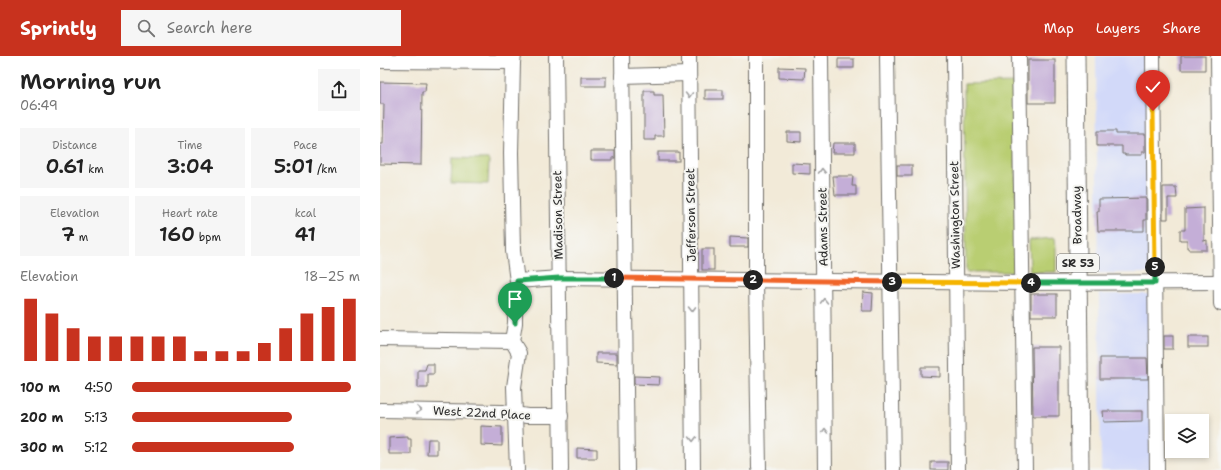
<!DOCTYPE html>
<meta charset="utf-8">
<style>
:root{--surface:#fff;--page:#f6f6f6;--text:#222;--muted:#767676;--accent:#c8321e}
body{margin:0;font-family:"Shantell Sans",sans-serif;background:var(--page);color:var(--text);height:100vh;display:flex;flex-direction:column;font-size:15px;white-space:nowrap}
*{box-sizing:border-box;margin:0}
p{font-size:13px;color:var(--muted)}
.icon{flex:none;width:22px;height:22px;fill:none;stroke:currentColor;stroke-width:2;stroke-linecap:round;stroke-linejoin:round}
.map{position:relative;flex:1;overflow:hidden}
.side{display:flex;flex-direction:column;background:var(--surface);width:380px}
.side>*{flex:none}
.controls{position:absolute;left:785px;top:358px;display:grid;gap:8px}
.controls a{display:grid;place-items:center;width:44px;height:44px;border-radius:0px;background:var(--surface);box-shadow:0 2px 6px #0003;font-size:20px}
.pin{position:absolute;display:grid;place-items:center;width:34px;height:34px;color:#fff;margin:-41px -17px;border-radius:50% 50% 50% 0;rotate:-45deg;box-shadow:0 0 4px #0007}
.pin .icon{rotate:45deg}
.km{position:absolute;width:20px;height:20px;margin:-10px;border-radius:50%;background:#222;color:#fff;font-size:11px;line-height:20px;text-align:center}
.round{display:grid;place-items:center;flex:none;width:42px;height:42px;border-radius:0px;background:var(--page)}
.head{display:flex;align-items:center;justify-content:space-between;height:68px;padding:0 20px}
h1{font-size:22px;font-weight:600;line-height:30px}
.metrics{display:grid;grid-template-columns:repeat(3,1fr);gap:6px;height:68px;padding:4px 20px}
.metrics div{display:grid;align-content:center;border-radius:0px;background:var(--page);text-align:center}
.metrics b{font-size:20px;font-weight:600}
.metrics small{font-size:11px;font-weight:400}
.metrics p{font-size:11px}
.chart{height:112px;padding:8px 20px}
.chart p{display:flex;justify-content:space-between}
.chart svg{width:100%;height:72px;margin-top:4px;stroke:var(--accent);stroke-width:6}
ul{padding:0 20px;list-style:none;font-size:13px}
li{display:grid;grid-template-columns:64px 48px 1fr;align-items:center;height:30px}
li i{height:10px;border-radius:5px;background:var(--accent)}
header{display:flex;align-items:center;gap:24px;box-sizing:border-box;height:56px;padding:0 20px;background:var(--accent);color:#fff}
header strong{font-size:19px}
nav{display:flex;gap:22px;margin-inline-start:auto;font-size:14px}
.search{width:280px;height:36px;background:var(--page);display:flex;align-items:center;gap:10px;box-sizing:border-box;padding:0 14px;border-radius:0px;color:var(--muted);font-size:15px}
main{display:flex;flex:1;min-height:0}
.map>svg:first-child{display:block}
.built{fill:#d2d9f9}
.green{fill:#b9ce72;stroke:#727c4e}
.building{fill:#c4aed7}
.lines{fill:none;stroke-linecap:round;stroke-linejoin:round}
.minor-casing{stroke:#716e68;stroke-width:16}
.major-casing{stroke:#716e68;stroke-width:19}
.minor{stroke:#fff;stroke-width:14}
.major{stroke:#fff;stroke-width:17}
.oneway{stroke:#a0a0a0}
.split-1-casing{stroke:#fff;stroke-width:8}
.split-2-casing{stroke:#fff;stroke-width:8}
.split-3-casing{stroke:#fff;stroke-width:8}
.split-4-casing{stroke:#fff;stroke-width:8}
.split-5-casing{stroke:#fff;stroke-width:8}
.split-6-casing{stroke:#fff;stroke-width:8}
.split-1{stroke:#22a559;stroke-width:5}
.split-2{stroke:#f0652b;stroke-width:5}
.split-3{stroke:#f0652b;stroke-width:5}
.split-4{stroke:#f5b400;stroke-width:5}
.split-5{stroke:#22a559;stroke-width:5}
.split-6{stroke:#f5b400;stroke-width:5}
.labels{text-anchor:middle;stroke-width:4;stroke-linejoin:round;paint-order:stroke}
.shield{fill:#f6f6f2;stroke:#686867;stroke-width:1}
.shield-label{font-size:11px;font-weight:bold;fill:#2b2b2b}
.street-label{font-size:12px;fill:#2b2b2b;stroke:#f6f6f2}
</style>
<header>
<strong>Sprintly</strong>
<div class="search"><svg class="icon" aria-label="search" viewBox="0 0 24 24"><circle cx="10" cy="10" r="6"/><path d="M15 15l6 6"/></svg>Search here</div>
<nav><a>Map</a><a>Layers</a><a>Share</a></nav>
</header>
<main>
<section class="side">
<div class="head"><div><h1>Morning run</h1><p>06:49</p></div><a class="round"><svg class="icon" aria-label="share" viewBox="0 0 24 24"><path d="M12 15V3M7 8l5-5 5 5M5 13v7h14v-7"/></svg></a></div>
<div class="metrics">
<div><p>Distance</p><b>0.61<small> km</small></b></div>
<div><p>Time</p><b>3:04</b></div>
<div><p>Pace</p><b>5:01<small> /km</small></b></div>
</div>
<div class="metrics">
<div><p>Elevation</p><b>7<small> m</small></b></div>
<div><p>Heart rate</p><b>160<small> bpm</small></b></div>
<div><p>kcal</p><b>41</b></div>
</div>
<div class="chart"><p><span>Elevation</span>18–25 m</p>
<svg viewBox="0 0 160 44" preserveAspectRatio="none"><path d="M5 44V6M15 44V15M25 44V24M35 44V29M45 44V29M55 44V29M65 44V29M75 44V29M85 44V38M95 44V38M105 44V38M115 44V33M125 44V24M135 44V15M145 44V11M155 44V6"/></svg>
</div>
<ul>
<li><b>100 m</b>4:50<i style="width:96%"></i></li>
<li><b>200 m</b>5:13<i style="width:70%"></i></li>
<li><b>300 m</b>5:12<i style="width:71%"></i></li>
</ul>
</section>
<div class="map">
<svg width="841" height="414" viewBox="0 0 841 414">
<rect width="100%" height="100%" fill="#f6f6f2"/>
<filter id="ink" filterUnits="userSpaceOnUse"><feTurbulence type="fractalNoise" baseFrequency=".025" numOctaves="2"/><feDisplacementMap in="SourceGraphic" scale="8" xChannelSelector="R" yChannelSelector="G"/><feConvolveMatrix kernelMatrix="1 2 1 2 8 2 1 2 1" color-interpolation-filters="sRGB"/></filter>
<filter id="wash" filterUnits="userSpaceOnUse"><feTurbulence type="fractalNoise" baseFrequency=".012" numOctaves="4" result="noise"/><feDisplacementMap in="SourceGraphic" scale="16" xChannelSelector="R" yChannelSelector="G"/><feGaussianBlur stdDeviation="0.9" result="paint"/><feColorMatrix in="noise" values="0 0 0 0 0 0 0 0 0 0 0 0 0 0 0 0 0 1.4 0 .05"/><feComposite in="paint" operator="in"/></filter>
<g filter="url(#wash)">
<rect width="100%" height="100%" fill="#f2ead8"/>
<g class="built">
<polygon points="716,0 767,0 769,217 718,217"/>
<polygon points="719,238 770,238 772,414 721,414"/>
</g>
<g class="green">
<polygon points="636,27 636,216 586,216 584,28"/>
<polygon points="72,102 109,103 108,128 71,127"/>
<polygon points="675,182 676,193 676,216 650,216 649,184"/>
</g>
<g id="blocks">
<g class="building">
<rect x="801" y="0" width="24" height="14"/>
<rect x="458" y="3" width="16" height="9"/>
<rect x="648" y="4" width="27" height="43"/>
<polygon points="399,11 425,12 424,23 399,22"/>
<rect x="201" y="21" width="25" height="9"/>
<polygon points="0,26 46,27 45,36 42,36 41,109 0,108 0,88 3,88 4,48 0,48"/>
<rect x="325" y="34" width="18" height="9"/>
<polygon points="264,35 274,35 274,39 283,39 284,80 275,80 275,84 264,84"/>
<polygon points="717,75 736,75 736,78 765,78 765,96 762,96 762,99 745,99 745,98 742,98 742,90 717,90"/>
<polygon points="407,76 421,76 421,86 407,85"/>
<polygon points="453,87 475,87 475,97 452,97"/>
<polygon points="211,95 235,95 235,102 232,102 232,104 211,104"/>
<rect x="278" y="96" width="21" height="9"/>
<polygon points="412,107 430,108 430,118 412,117"/>
<rect x="517" y="109" width="15" height="11"/>
<polygon points="453,120 473,120 472,130 476,130 476,139 455,139"/>
<polygon points="783,131 796,131 797,142 788,142 788,163 783,163"/>
<polygon points="766,142 766,164 764,164 764,175 718,175 717,155 719,155 719,143"/>
<polygon points="824,152 824,185 827,184 827,194 809,194 809,192 807,192 807,184 800,184 800,174 805,174 805,153"/>
<polygon points="350,181 368,182 368,191 350,191"/>
<rect x="322" y="193" width="12" height="21"/>
<polygon points="483,236 493,237 492,255 482,255"/>
<rect x="651" y="238" width="26" height="22"/>
<rect x="784" y="280" width="9" height="13"/>
<rect x="808" y="281" width="20" height="10"/>
<polygon points="652,291 679,291 679,360 653,360"/>
<polygon points="216,297 237,297 237,308 216,307"/>
<polygon points="720,302 767,302 768,323 720,323"/>
<polygon points="47,308 54,308 54,318 48,318 48,332 38,332 38,314 45,314"/>
<polygon points="541,311 560,311 560,321 541,320"/>
<polygon points="254,320 280,321 279,329 254,328"/>
<polygon points="723,355 762,355 762,365 724,366"/>
<polygon points="101,370 122,371 122,390 101,389"/>
<polygon points="28,381 28,383 31,383 31,398 9,398 9,382"/>
<polygon points="48,383 57,383 57,398 47,398"/>
<polygon points="197,392 217,393 217,402 197,402"/>
<rect x="551" y="406" width="17" height="8"/>
</g>
</g>
</g>
<g filter="url(#ink)">
<use href="#blocks" fill-opacity="0" stroke="#716e68" stroke-width="1"/>
<g class="lines">
<g class="minor-casing">
<g id="minor">
<polyline points="176,0 181,414"/>
<polyline points="242,0 247,414"/>
<polyline points="309,0 313,414"/>
<polyline points="376,0 376,224 379,412"/>
<polyline points="441,0 445,414"/>
<polyline points="507,0 513,414"/>
<polyline points="574,0 578,414"/>
<polyline points="639,0 645,414"/>
<polyline points="773,0 777,414"/>
<polyline points="838,0 841,248"/>
<polyline points="0,5 133,6 134,0"/>
<polyline points="133,6 131,97 133,195 137,225 135,243 135,267 132,285 139,297 134,331 137,414"/>
<polyline points="242,20 309,18"/>
<polyline points="137,225 179,222 643,227 841,226"/>
<polyline points="0,283 132,285"/>
<polyline points="0,354 122,356 147,360 181,360"/>
</g>
</g>
<g class="major-casing">
<polyline id="major" points="696,0 700,414"/>
</g>
<use href="#minor" class="minor"/>
<use href="#major" class="major"/>
</g>
<defs><path id="oneway-chevron" d="M-2-3.5L2.5 0L-2 3.5" fill="none" stroke-width="1.6" stroke-linecap="round" stroke-linejoin="round"/></defs>
<g class="oneway">
<use href="#oneway-chevron" transform="translate(309 39) rotate(89)"/>
<use href="#oneway-chevron" transform="translate(442 115) rotate(-91)"/>
<use href="#oneway-chevron" transform="translate(444 245) rotate(-91)"/>
<use href="#oneway-chevron" transform="translate(312 253) rotate(89)"/>
<use href="#oneway-chevron" transform="translate(39 354) rotate(1)"/>
<use href="#oneway-chevron" transform="translate(445 375) rotate(-91)"/>
<use href="#oneway-chevron" transform="translate(313 383) rotate(89)"/>
</g>
</g>
<g class="lines" filter="url(#ink)">
<g class="split-1-casing">
<polyline id="split-1" points="135,267 135,243 137,225 179,222 234,222"/>
</g>
<g class="split-2-casing">
<polyline id="split-2" points="234,222 373,224"/>
</g>
<g class="split-3-casing">
<polyline id="split-3" points="373,224 512,226"/>
</g>
<g class="split-4-casing">
<polyline id="split-4" points="512,226 651,227"/>
</g>
<g class="split-5-casing">
<polyline id="split-5" points="651,227 775,227 775,211"/>
</g>
<g class="split-6-casing">
<polyline id="split-6" points="773,55 775,211"/>
</g>
<use href="#split-1" class="split-1"/>
<use href="#split-2" class="split-2"/>
<use href="#split-3" class="split-3"/>
<use href="#split-4" class="split-4"/>
<use href="#split-5" class="split-5"/>
<use href="#split-6" class="split-6"/>
</g>
<g class="labels">
<rect class="shield" x="677" y="198" width="42" height="18" rx="3"/>
<g class="shield-label">
<text x="698" y="211">SR 53</text>
</g>
<g class="street-label">
<text transform="translate(178 159) rotate(-91)" y="4">Madison Street</text>
<text transform="translate(311 159) rotate(-91)" y="4">Jefferson Street</text>
<text transform="translate(575 159) rotate(-91)" y="4">Washington Street</text>
<text transform="translate(697 159) rotate(-91)" y="4">Broadway</text>
<text transform="translate(443 171) rotate(-91)" y="4">Adams Street</text>
<text transform="translate(102 357) rotate(3)" y="4">West 22nd Place</text>
</g>
</g>
</svg>
<div class="controls">
<a><svg class="icon" aria-label="layers" viewBox="0 0 24 24"><path d="M12 4l9 5-9 5-9-5zM3 14l9 5 9-5"/></svg></a>
</div>
<div class="pin" style="left:135px;top:267px;background:#1e9e55"><svg class="icon" aria-label="arrive" viewBox="0 0 24 24"><path d="M6 21V4h12l-3 4 3 4H6"/></svg></div>
<div class="pin" style="left:773px;top:55px;background:#d93025"><svg class="icon" aria-label="check" viewBox="0 0 24 24"><path d="M5 12l5 5 9-10"/></svg></div>
<b class="km" style="left:234px;top:222px">1</b>
<b class="km" style="left:373px;top:224px">2</b>
<b class="km" style="left:512px;top:226px">3</b>
<b class="km" style="left:651px;top:227px">4</b>
<b class="km" style="left:775px;top:211px">5</b>
</div>
</main>
